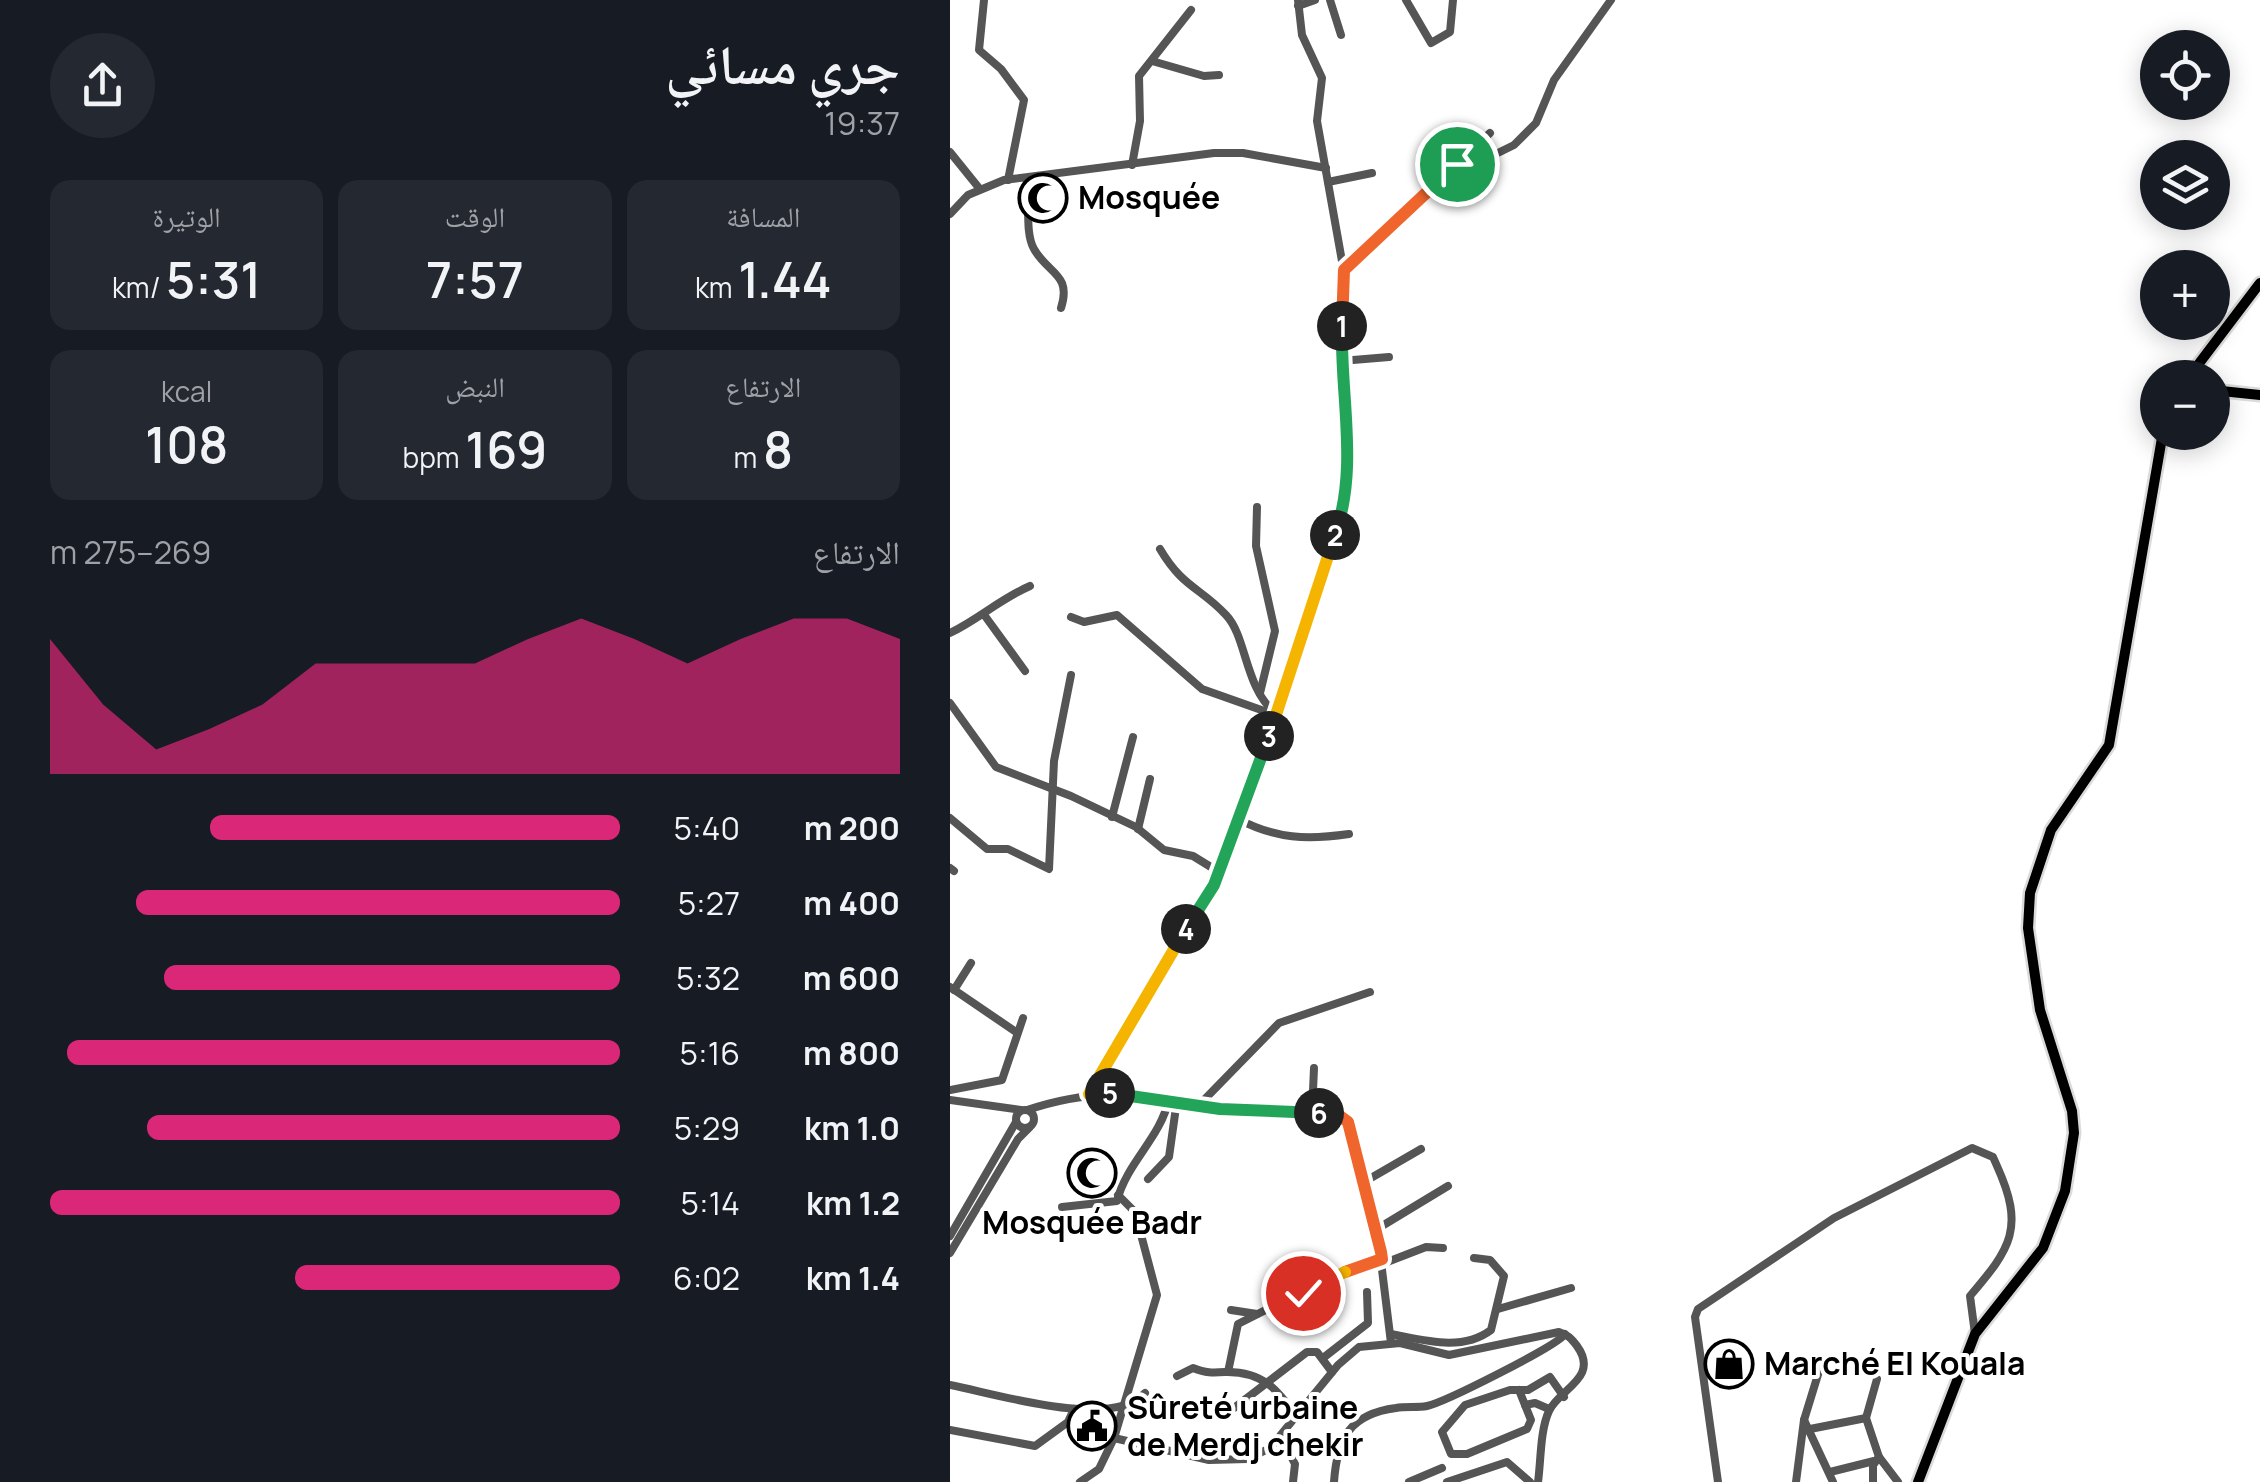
<!DOCTYPE html>
<html lang="ar">
<meta charset="utf-8">
<style>
:root{--surface:#171b24;--page:#242831;--text:#f1f3f6;--muted:#9ea1a6;--accent:#db2777}
body{margin:0;font-family:Manrope,"Noto Naskh Arabic",sans-serif;background:var(--page);color:var(--text);direction:rtl;height:100vh;display:flex;flex-direction:column;font-size:38px;white-space:nowrap}
*{box-sizing:border-box;margin:0}
p{font-size:32px;color:var(--muted)}
.icon{flex:none;width:55px;height:55px;fill:none;stroke:currentColor;stroke-width:2;stroke-linecap:round;stroke-linejoin:round}
.map{position:relative;flex:1;overflow:hidden;direction:ltr}
.panel{display:flex;flex-direction:column;background:var(--surface);width:950px}
.panel>*{flex:none}
.buttons{position:absolute;left:1190px;top:30px;display:grid;gap:20px}
.buttons a{display:grid;place-items:center;width:90px;height:90px;border-radius:50%;background:var(--surface);box-shadow:0 5px 25px #0003;font-size:50px}
.pin{position:absolute;display:grid;place-items:center;width:85px;height:85px;color:#fff;margin:-42px;border:5px solid #fff;border-radius:50%;box-shadow:0 2px 10px #0007}
.km{position:absolute;width:50px;height:50px;margin:-25px;border-radius:50%;background:#222;color:#fff;font-size:28px;line-height:50px;text-align:center}
.round{display:grid;place-items:center;flex:none;width:105px;height:105px;border-radius:52px;background:var(--page)}
.headline{display:flex;align-items:center;justify-content:space-between;height:170px;padding:0 50px}
h1{font-size:55px;font-weight:600;line-height:75px}
.figures{display:grid;grid-template-columns:repeat(3,1fr);gap:15px;height:170px;padding:10px 50px}
.figures div{display:grid;align-content:center;border-radius:20px;background:var(--page);text-align:center}
.figures b{font-size:50px;font-weight:600}
.figures small{font-size:28px;font-weight:400}
.figures p{font-size:28px}
.chart{height:280px;padding:20px 50px}
.chart p{display:flex;justify-content:space-between}
.chart svg{width:100%;height:180px;margin-top:10px;fill:var(--accent);opacity:.7}
ul{padding:0 50px;list-style:none;font-size:32px}
li{display:grid;grid-template-columns:160px 120px 1fr;align-items:center;height:75px}
li i{height:25px;border-radius:12px;background:var(--accent)}
main{display:flex;flex:1;min-height:0}
.map>svg:first-child{display:block}
.lines{fill:none;stroke-linecap:round;stroke-linejoin:round}
.major-casing{stroke:#dbdbdb;stroke-width:15}
.minor{stroke:#555;stroke-width:8}
.major{stroke:#000;stroke-width:10}
.split-1-casing{stroke:#fff;stroke-width:20}
.split-2-casing{stroke:#fff;stroke-width:20}
.split-3-casing{stroke:#fff;stroke-width:20}
.split-4-casing{stroke:#fff;stroke-width:20}
.split-5-casing{stroke:#fff;stroke-width:20}
.split-6-casing{stroke:#fff;stroke-width:20}
.split-7-casing{stroke:#fff;stroke-width:20}
.split-8-casing{stroke:#fff;stroke-width:20}
.split-1{stroke:#f0652b;stroke-width:12}
.split-2{stroke:#22a559;stroke-width:12}
.split-3{stroke:#f5b400;stroke-width:12}
.split-4{stroke:#22a559;stroke-width:12}
.split-5{stroke:#f5b400;stroke-width:12}
.split-6{stroke:#22a559;stroke-width:12}
.split-7{stroke:#f0652b;stroke-width:12}
.split-8{stroke:#f5b400;stroke-width:12}
.labels{text-anchor:middle;stroke-width:8;stroke-linejoin:round;paint-order:stroke}
.poi-label{font-size:32px;font-weight:bold;fill:#000;stroke:#fff;text-anchor:start}
</style>
<main>
<div class="map">
<svg width="1310" height="1482" viewBox="0 0 1310 1482">
<rect width="100%" height="100%" fill="#fff"/>
<g class="lines">
<g class="major-casing">
<g id="major">
<polyline points="1238,378 1310,283"/>
<polyline points="1262,390 1310,395"/>
<polyline points="968,1482 1025,1334 1093,1248 1115,1191 1124,1133 1122,1111 1090,1010 1078,928 1080,893 1101,830 1159,745 1213,432"/>
</g>
</g>
<g class="minor">
<polyline points="34,0 29,50 51,69 74,100 58,180"/>
<polyline points="380,0 391,35"/>
<polyline points="456,0 481,43 500,32 503,0"/>
<polyline points="348,6 365,0"/>
<polyline points="202,61 254,76 269,75"/>
<polyline points="0,152 29,188"/>
<polyline points="182,165 190,121 189,76 241,10"/>
<path d="M 76,178 C 81,198 74,232 84,249 C 98,274 122,274 111,308"/>
<polyline points="378,182 422,173"/>
<polyline points="483,185 564,145 586,123 604,80 661,0"/>
<polyline points="0,214 18,195 54,180 264,153 293,153 376,168"/>
<polyline points="394,270 540,133"/>
<polyline points="391,361 439,357"/>
<polyline points="307,507 306,546 325,631 310,693"/>
<path d="M 210,549 C 233,588 250,587 276,615 C 297,637 294,686 325,713"/>
<polyline points="35,616 75,671"/>
<polyline points="121,617 134,622 167,615 252,689 328,716"/>
<path d="M 0,633 C 29,619 50,599 80,586"/>
<polyline points="0,703 46,767 121,796 186,827 214,850 243,856 269,872"/>
<polyline points="162,817 183,737"/>
<polyline points="0,818 37,849 58,849 99,869 104,761 121,675"/>
<path d="M 288,819 C 326,839 357,840 399,834"/>
<polyline points="188,829 200,779"/>
<polyline points="0,868 4,871"/>
<polyline points="0,987 66,1032"/>
<polyline points="4,990 21,963"/>
<polyline points="0,1090 52,1080 73,1018"/>
<polyline points="139,1094 264,885 351,649 398,488 391,371 395,278 367,121 372,78 352,35 348,0"/>
<polyline points="0,1100 71,1110"/>
<polyline points="250,1104 329,1023 420,992"/>
<circle cx="75" cy="1119" r="9"/>
<path d="M 77,1110 C 163,1082 191,1100 274,1109 C 313,1113 352,1110 390,1116 L 398,1122 L 427,1229 L 441,1343"/>
<polyline points="362,1113 364,1068"/>
<polyline points="198,1179 219,1157 227,1100"/>
<polyline points="414,1182 471,1149"/>
<path d="M 112,1207 L 167,1201 C 177,1162 210,1139 219,1099"/>
<polyline points="427,1229 498,1186"/>
<polyline points="0,1236 66,1122"/>
<polyline points="0,1253 68,1139 79,1128"/>
<polyline points="432,1264 476,1247 493,1248"/>
<polyline points="548,1309 621,1288"/>
<polyline points="281,1310 307,1314"/>
<path d="M 441,1334 C 473,1340 512,1352 541,1330 L 554,1276 L 540,1260 L 524,1258"/>
<polyline points="373,1358 418,1323 417,1292"/>
<polyline points="278,1372 288,1324 381,1277 432,1259"/>
<path d="M 227,1376 L 243,1368 C 256,1373 262,1373 275,1372 C 313,1371 328,1390 348,1418"/>
<polyline points="927,1379 916,1418 929,1457"/>
<path d="M 0,1385 C 47,1394 161,1430 195,1393"/>
<polyline points="569,1390 581,1420 577,1429 517,1454 501,1454 492,1432 515,1405 560,1390 578,1390 600,1377 614,1397"/>
<polyline points="575,1405 585,1403 599,1409"/>
<polyline points="284,1408 357,1352 367,1352 382,1372"/>
<polyline points="854,1420 870,1368"/>
<polyline points="860,1429 916,1418"/>
<polyline points="0,1430 85,1446 118,1422 124,1409"/>
<polyline points="331,1437 345,1464 343,1482"/>
<path d="M 164,1438 L 259,1460 L 298,1459 L 320,1448 L 388,1365 L 409,1347 L 450,1343 L 499,1355 L 609,1332 C 618,1335 621,1338 627,1346 C 650,1378 609,1389 599,1411 C 590,1430 591,1461 588,1482"/>
<polyline points="880,1472 924,1461"/>
<polyline points="130,1482 149,1469 164,1438 207,1295 185,1212 168,1195"/>
<path d="M 384,1482 C 387,1438 400,1414 446,1408 C 456,1406 467,1408 477,1406 C 495,1402 607,1346 615,1334"/>
<polyline points="459,1482 492,1468"/>
<polyline points="497,1482 557,1462 580,1482"/>
<path d="M 768,1482 L 745,1317 L 748,1309 L 884,1218 L 1022,1148 L 1043,1157 L 1047,1166 C 1075,1228 1061,1248 1020,1296 L 1025,1334"/>
<polyline points="846,1482 854,1420 883,1482"/>
<polyline points="923,1482 923,1465 929,1457 948,1482"/>
</g>
<use href="#major" class="major"/>
</g>
<g class="lines">
<g class="split-1-casing">
<polyline id="split-1" points="392,326 394,270 507,164"/>
</g>
<g class="split-2-casing">
<path id="split-2" d="M 385,535 C 409,467 390,396 392,326"/>
</g>
<g class="split-3-casing">
<polyline id="split-3" points="319,736 385,535"/>
</g>
<g class="split-4-casing">
<polyline id="split-4" points="236,929 264,885 319,736"/>
</g>
<g class="split-5-casing">
<polyline id="split-5" points="160,1093 139,1094 236,929"/>
</g>
<g class="split-6-casing">
<polyline id="split-6" points="160,1093 270,1109 369,1113"/>
</g>
<g class="split-7-casing">
<polyline id="split-7" points="369,1113 390,1116 398,1122 431,1252 432,1259 395,1272"/>
</g>
<g class="split-8-casing">
<polyline id="split-8" points="353,1293 395,1272"/>
</g>
<use href="#split-1" class="split-1"/>
<use href="#split-2" class="split-2"/>
<use href="#split-3" class="split-3"/>
<use href="#split-4" class="split-4"/>
<use href="#split-5" class="split-5"/>
<use href="#split-6" class="split-6"/>
<use href="#split-7" class="split-7"/>
<use href="#split-8" class="split-8"/>
</g>
<defs>
<g id="mosque-ring" transform="scale(2.5)"><circle r="9.5" fill="#fff" stroke="#000" stroke-width="1.5"/><path d="M3.5-4.9A6 6 0 1 0 3.5 4.9A5 5 0 1 1 3.5-4.9Z" fill="#000"/></g>
<g id="shop-ring" transform="scale(2.5)"><circle r="9.5" fill="#fff" stroke="#000" stroke-width="1.5"/><path d="M-5-2.5h2.3a2.7 3.5 0 0 1 5.4 0H5L5.5 6h-11ZM-1.5-2.5h3a1.5 2.3 0 0 0-3 0Z" fill="#000"/></g>
<g id="civic-ring" transform="scale(2.5)"><circle r="9.5" fill="#fff" stroke="#000" stroke-width="1.5"/><path d="M-.6-6.5H3V-4.5H.6V-3L4-1V1h2V6H-6V1h2V-1L-.6-3ZM-1.2 2.5V6h2.4V2.5Z" fill="#000"/></g>
</defs>
<g fill-rule="evenodd">
<use href="#mosque-ring" x="93" y="198"/>
<use href="#mosque-ring" x="142" y="1173"/>
<use href="#shop-ring" x="779" y="1364"/>
<use href="#civic-ring" x="142" y="1426"/>
</g>
<g class="labels">
<g class="poi-label">
<text x="128" y="209">Mosquée</text>
<text x="142" y="1234" text-anchor="middle">Mosquée Badr</text>
<text x="814" y="1375">Marché El Kouala</text>
<text x="177" y="1419">Sûreté urbaine<tspan x="177" dy="37">de Merdj chekir</tspan></text>
</g>
</g>
</svg>
<div class="buttons">
<a><svg class="icon" aria-label="locate" viewBox="0 0 24 24"><circle cx="12" cy="12" r="6"/><path d="M12 2v4M12 18v4M2 12h4M18 12h4"/></svg></a>
<a><svg class="icon" aria-label="layers" viewBox="0 0 24 24"><path d="M12 4l9 5-9 5-9-5zM3 14l9 5 9-5"/></svg></a>
<a>+</a>
<a>−</a>
</div>
<div class="pin" style="left:507px;top:164px;background:#1e9e55"><svg class="icon" aria-label="arrive" viewBox="0 0 24 24"><path d="M6 21V4h12l-3 4 3 4H6"/></svg></div>
<div class="pin" style="left:353px;top:1293px;background:#d93025"><svg class="icon" aria-label="check" viewBox="0 0 24 24"><path d="M5 12l5 5 9-10"/></svg></div>
<b class="km" style="left:392px;top:326px">1</b>
<b class="km" style="left:385px;top:535px">2</b>
<b class="km" style="left:319px;top:736px">3</b>
<b class="km" style="left:236px;top:929px">4</b>
<b class="km" style="left:160px;top:1093px">5</b>
<b class="km" style="left:369px;top:1113px">6</b>
</div>
<section class="panel">
<div class="headline"><div><h1>جري مسائي</h1><p>19:37</p></div><a class="round"><svg class="icon" aria-label="share" viewBox="0 0 24 24"><path d="M12 15V3M7 8l5-5 5 5M5 13v7h14v-7"/></svg></a></div>
<div class="figures">
<div><p>المسافة</p><b>1.44<small> km</small></b></div>
<div><p>الوقت</p><b>7:57</b></div>
<div><p>الوتيرة</p><b>5:31<small> /km</small></b></div>
</div>
<div class="figures">
<div><p>الارتفاع</p><b>8<small> m</small></b></div>
<div><p>النبض</p><b>169<small> bpm</small></b></div>
<div><p>kcal</p><b>108</b></div>
</div>
<div class="chart"><p><span>الارتفاع</span>269–275 m</p>
<svg viewBox="0 0 160 44" preserveAspectRatio="none"><path d="M0 44V11L10 27L20 38L30 33L40 27L50 17L60 17L70 17L80 17L90 11L100 6L110 11L120 17L130 11L140 6L150 6L160 11V44z"/></svg>
</div>
<ul>
<li><b>200 m</b>5:40<i style="width:72%"></i></li>
<li><b>400 m</b>5:27<i style="width:85%"></i></li>
<li><b>600 m</b>5:32<i style="width:80%"></i></li>
<li><b>800 m</b>5:16<i style="width:97%"></i></li>
<li><b>1.0 km</b>5:29<i style="width:83%"></i></li>
<li><b>1.2 km</b>5:14<i style="width:100%"></i></li>
<li><b>1.4 km</b>6:02<i style="width:57%"></i></li>
</ul>
</section>
</main>
